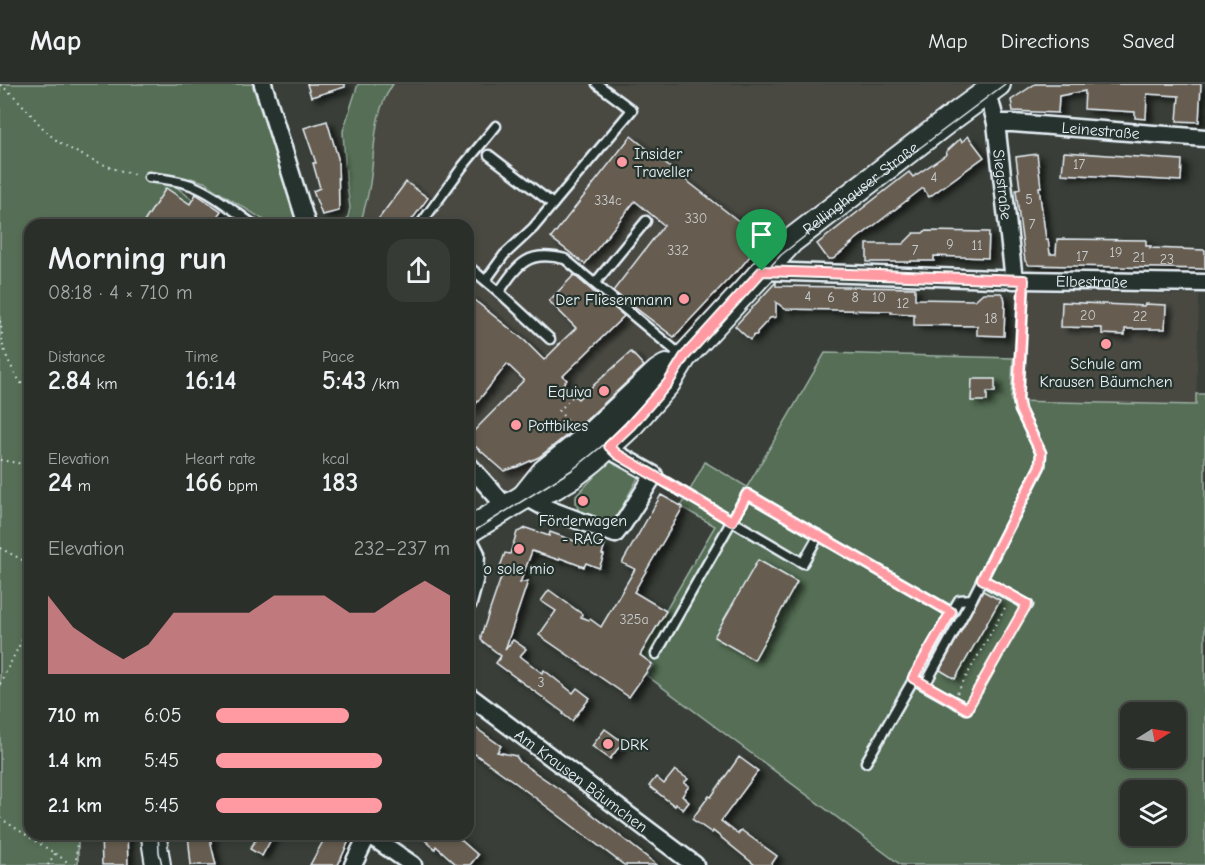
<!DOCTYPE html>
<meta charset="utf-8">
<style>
:root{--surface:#2b2f2a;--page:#373b36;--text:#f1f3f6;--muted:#a6a9a8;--line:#474a47;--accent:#ff9aa2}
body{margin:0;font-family:"Comic Neue",sans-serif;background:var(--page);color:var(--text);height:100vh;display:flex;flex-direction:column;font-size:22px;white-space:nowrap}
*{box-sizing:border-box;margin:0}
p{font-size:20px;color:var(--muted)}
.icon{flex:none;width:33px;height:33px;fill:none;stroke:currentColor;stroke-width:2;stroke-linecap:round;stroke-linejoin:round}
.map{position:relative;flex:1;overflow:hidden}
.panel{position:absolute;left:24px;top:135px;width:450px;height:621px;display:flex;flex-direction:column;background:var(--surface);border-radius:18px;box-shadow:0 3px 9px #0003,0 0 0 2px var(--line)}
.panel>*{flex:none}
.needle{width:39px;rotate:79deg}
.buttons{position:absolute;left:1120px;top:618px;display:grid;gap:12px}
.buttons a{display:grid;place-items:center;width:66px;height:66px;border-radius:12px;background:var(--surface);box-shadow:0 3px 9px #0003,0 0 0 2px var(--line);font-size:30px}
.pin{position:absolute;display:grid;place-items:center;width:51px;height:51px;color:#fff;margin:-62px -26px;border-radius:50% 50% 50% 0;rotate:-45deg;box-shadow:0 0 6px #0007}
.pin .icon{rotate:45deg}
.round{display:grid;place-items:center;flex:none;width:63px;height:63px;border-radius:18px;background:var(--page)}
.head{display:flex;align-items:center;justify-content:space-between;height:102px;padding:0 24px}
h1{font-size:33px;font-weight:800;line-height:45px}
.metrics{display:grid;grid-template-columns:repeat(3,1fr);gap:9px;height:102px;padding:6px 24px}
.metrics div{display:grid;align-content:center}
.metrics b{font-size:26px;font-weight:800}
.metrics small{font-size:16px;font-weight:400}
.metrics p{font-size:16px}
.chart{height:168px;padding:12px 24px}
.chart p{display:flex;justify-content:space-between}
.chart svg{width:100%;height:108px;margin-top:6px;fill:var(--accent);opacity:.7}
ul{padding:0 24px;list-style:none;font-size:20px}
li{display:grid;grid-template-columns:96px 72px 1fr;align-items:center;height:45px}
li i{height:15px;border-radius:8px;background:var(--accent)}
header{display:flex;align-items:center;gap:36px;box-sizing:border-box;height:84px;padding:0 30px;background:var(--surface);border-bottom:2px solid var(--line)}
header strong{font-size:28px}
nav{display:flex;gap:33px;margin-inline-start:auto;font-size:21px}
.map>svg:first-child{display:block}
.built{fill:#494a43}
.green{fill:#546e54;stroke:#9eb0a6;stroke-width:1.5;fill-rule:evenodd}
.building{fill:#665b50;stroke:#e8f1f8;stroke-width:1.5;filter:url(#shadow)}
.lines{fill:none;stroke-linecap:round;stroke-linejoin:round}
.service-casing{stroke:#e8f1f8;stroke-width:13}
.minor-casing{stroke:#e8f1f8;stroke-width:21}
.secondary-casing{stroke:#e8f1f8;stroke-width:28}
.path{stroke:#e8f1f8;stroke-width:2;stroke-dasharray:1.5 4.5;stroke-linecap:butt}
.service{stroke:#26332d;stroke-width:8}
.minor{stroke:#26332d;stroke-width:16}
.secondary{stroke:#26332d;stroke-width:24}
.tram{stroke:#e8f1f8;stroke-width:1.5}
.route-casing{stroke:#fff;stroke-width:12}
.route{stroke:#ff9aa2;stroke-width:8}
.poi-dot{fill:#ff9aa2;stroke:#26332d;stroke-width:2}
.labels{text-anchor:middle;stroke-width:4.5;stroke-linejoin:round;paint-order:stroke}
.number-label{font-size:14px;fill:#c8ccce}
.street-label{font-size:16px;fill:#e8f1f8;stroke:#26332d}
.poi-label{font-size:16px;fill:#e8f1f8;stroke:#26332d;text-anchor:start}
</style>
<header>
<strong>Map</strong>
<nav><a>Map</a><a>Directions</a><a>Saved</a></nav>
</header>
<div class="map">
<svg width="1205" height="781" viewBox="0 0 1205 781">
<defs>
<filter id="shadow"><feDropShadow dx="6" dy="4" stdDeviation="3" flood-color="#0009"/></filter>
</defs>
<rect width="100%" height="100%" fill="#393f38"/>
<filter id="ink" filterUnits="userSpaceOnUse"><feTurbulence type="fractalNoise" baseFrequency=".0167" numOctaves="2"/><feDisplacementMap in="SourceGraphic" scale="12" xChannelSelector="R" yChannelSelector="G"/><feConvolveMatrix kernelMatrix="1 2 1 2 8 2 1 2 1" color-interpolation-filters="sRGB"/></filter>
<g filter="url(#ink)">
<g class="built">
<polygon points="393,0 995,0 789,156 655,303 507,423 468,379 468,141 360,141 370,104 374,49 386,10"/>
<polygon points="1016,207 1199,211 1196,321 1011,317"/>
</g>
<g class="green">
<polygon points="0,0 252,0 298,141 272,141 212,104 207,99 191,94 187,96 170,98 193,116 174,141 30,141 30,750 78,750 78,781 0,781"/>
<path d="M 358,0 L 393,0 C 371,31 376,69 369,105 C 367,117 363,129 360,141 L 346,141 L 350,124 L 346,93 L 343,47 Z"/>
<path d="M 825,269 L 1013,274 L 1011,317 L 1196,321 L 1196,310 L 1205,310 L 1205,781 L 901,781 L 646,591 L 654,581 L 640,571 L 715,442 L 681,423 L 705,378 L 747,403 ZM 1131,628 L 1176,628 L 1176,674 L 1131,674 ZM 1131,706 L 1176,706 L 1176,752 L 1131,752 Z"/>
<polygon points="610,376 614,376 639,392 612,441 580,430 576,419 576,412"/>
</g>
<g class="building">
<polygon points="307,0 345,0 345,3 311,13"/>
<polygon points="1035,0 1201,0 1199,38 1177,37 1179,12 1147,10 1146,35 1135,34 1135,28 1084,25 1085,7 1059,12 1058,29 1013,27 1011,16"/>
<polygon points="327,37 338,74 339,127 322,131 313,107 320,104 313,79 316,79 304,44"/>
<polygon points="631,52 673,86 763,156 737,188 736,187 674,253 613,207 664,141 635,117 585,180 551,154"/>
<polygon points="968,52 984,73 929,113 923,104 850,160 852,160 833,175 828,175 817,160 909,88 913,93 947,70 946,68 960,55 962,58"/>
<polygon points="1064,68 1182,76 1181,97 1062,90"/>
<polygon points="1037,70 1041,103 1039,103 1041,119 1046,155 1048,155 1050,170 1056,170 1057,155 1146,156 1146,162 1151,162 1150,164 1205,166 1205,185 1029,181 1025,177 1019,132 1016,106 1020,105 1016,73"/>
<polygon points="406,98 428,114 408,141 374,141"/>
<polygon points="166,104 190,120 196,110 221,127 211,141 142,141"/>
<polygon points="925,147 989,148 988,174 934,172 934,177 911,177 911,178 867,178 867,160 903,160 914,149 923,149"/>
<polygon points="574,191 605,218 606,217 624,232 563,292 567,296 562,301 578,315 631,268 644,282 585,337 539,373 517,383 504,387 468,356 468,353 524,296 507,280 468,330 468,211 525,257 544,276 560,260 559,260 576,244 549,217"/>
<polygon points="776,198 776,202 915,204 915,215 975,216 983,209 1001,209 1004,212 1005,218 1004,252 977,251 977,242 914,241 914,230 891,229 891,227 785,225 776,218 776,233 770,234 757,248 757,251 754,251 750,256 735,242"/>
<polygon points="1062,218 1144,222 1145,220 1166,221 1165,245 1125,245 1125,251 1102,250 1102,244 1061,243"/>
<polygon points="972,295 995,295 995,308 987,308 987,317 971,317"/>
<polygon points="661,411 683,423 634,508 666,527 640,571 652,580 629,613 539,551 556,527 541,517 549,506 582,530 581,533 589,536 590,535 601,543 635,485 622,479"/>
<polygon points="526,444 549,452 550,448 580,459 584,453 605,460 602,470 604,471 599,484 586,479 584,483 560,474 559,476 532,467 520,499 528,497 505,566 513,556 526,565 520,572 542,589 544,586 573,609 577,604 590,614 572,637 563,630 564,629 496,579 501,572 481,556 481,552 504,485 500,483 505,469 510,470 517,448"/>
<polygon points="758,476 797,498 754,576 714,553"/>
<polygon points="983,507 1000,516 955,595 940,586"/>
<polygon points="473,642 501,662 497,668 516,672 520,678 565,709 657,781 624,781 513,697 468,665 468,648"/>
<polygon points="605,645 623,658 610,675 592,662"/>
<polygon points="739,673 758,687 721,737 738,750 741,746 777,772 771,781 755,781 713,747 712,749 692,735 709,712 711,713"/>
<polygon points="675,686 688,695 684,699 689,702 682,712 689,718 683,726 676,720 675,722 649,702 656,693 664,700"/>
<polygon points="101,750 127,750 128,781 102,781"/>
<polygon points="188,750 211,750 211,760 216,781 191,781"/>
<polygon points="259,750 274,750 262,772 250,765"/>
<polygon points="327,750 352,750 338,781 310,781"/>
<polygon points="418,750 454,750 478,771 470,781 457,781 436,762 435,765"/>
</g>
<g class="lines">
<g class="service-casing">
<g id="service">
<polyline points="489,71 553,120"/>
<path d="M 149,93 C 163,95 177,96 191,101 C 213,109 235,128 254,141"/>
<polyline points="420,141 463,82 496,42"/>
<path d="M 468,182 L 499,208 C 519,179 528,166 565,175 L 683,273"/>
<polyline points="486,196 504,171 533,144 632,26 597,0"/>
<polyline points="595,199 646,137"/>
<polyline points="499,208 550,255"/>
<polyline points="654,391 803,479 819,451"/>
<polyline points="982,496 1028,521"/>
<polyline points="656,570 747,410 951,528"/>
<polyline points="913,595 967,625"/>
<polyline points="925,601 972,515"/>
<polyline points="866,678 959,516 972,515 1040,382 1041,369 1020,326 1018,315 1024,196"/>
</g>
</g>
<g class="minor-casing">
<g id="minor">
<polyline points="263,0 307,141"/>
<path id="s1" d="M 985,9 L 992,24 L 996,39 L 1014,196"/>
<path id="s2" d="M 996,39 L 1013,39 L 1205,54"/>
<path id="s3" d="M 762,187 L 1024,196 L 1205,199"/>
<polyline points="468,380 507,424"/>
<polyline points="524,413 528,414 548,425 615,450 623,440 654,391 617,370 609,362"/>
<polyline points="468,454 476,470 475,493 468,519"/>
<path id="s4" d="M 468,611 L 695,781"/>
<polyline points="368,750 413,781"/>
<polyline points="353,781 368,750"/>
</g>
</g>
<g class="secondary-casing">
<g id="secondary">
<polyline points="524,413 544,388 594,348 658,288 666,283"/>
<path id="s5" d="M 468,447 L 524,413 L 554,403 L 571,393 L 594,375 L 630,342 L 668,299 L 684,273 L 791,157 L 950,35 L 998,0"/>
<polyline points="154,750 155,762 158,781"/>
</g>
</g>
<g class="path">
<path d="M 0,1 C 22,16 31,33 49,50 C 65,66 115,87 137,91"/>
<path d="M 0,237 C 2,245 2,254 3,262 C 7,276 19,300 30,309"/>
<polyline points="571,341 559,327 578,307 576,302"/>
<polyline points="0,376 30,381"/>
<polyline points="0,464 30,480"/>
<polyline points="0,600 30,540"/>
<polyline points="957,609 1006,522"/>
<polyline points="972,616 1021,530"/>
<polyline points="0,734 65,776 70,781"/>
<polyline points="48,781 55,769"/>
<polyline points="76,781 77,750"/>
</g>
<use href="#service" class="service"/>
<use href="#minor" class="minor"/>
<use href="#secondary" class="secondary"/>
<g class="tram">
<polyline points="468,451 572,386 591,371 607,358 635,329 781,171 861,108 1005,0"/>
<polyline points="158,750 159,768 162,781"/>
</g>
</g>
</g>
<g class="lines" filter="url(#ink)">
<g class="route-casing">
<polygon id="route" points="762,187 1024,196 1018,315 1020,326 1041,369 1040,382 982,495 1027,520 967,625 913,594 951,528 747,410 732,437 617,370 609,362 630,342 668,299 684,273"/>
</g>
<use href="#route" class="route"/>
</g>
<g class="poi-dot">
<circle cx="622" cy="78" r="6"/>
<circle cx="684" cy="215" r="6"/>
<circle cx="1106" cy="260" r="6"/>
<circle cx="604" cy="307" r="6"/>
<circle cx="516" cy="341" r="6"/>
<circle cx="583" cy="417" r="6"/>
<circle cx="519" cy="465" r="6"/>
<circle cx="608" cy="660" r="6"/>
</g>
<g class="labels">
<g class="number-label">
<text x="1079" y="85">17</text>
<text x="934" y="98">4</text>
<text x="1029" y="120">5</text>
<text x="608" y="121">334c</text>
<text x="696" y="139">330</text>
<text x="1032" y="145">7</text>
<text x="950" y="165">9</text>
<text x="977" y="166">11</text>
<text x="678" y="171">332</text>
<text x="915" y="171">7</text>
<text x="1116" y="173">19</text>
<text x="1082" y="177">17</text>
<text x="1139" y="178">21</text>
<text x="1167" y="180">23</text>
<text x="808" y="217">4</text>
<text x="831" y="218">6</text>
<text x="855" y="218">8</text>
<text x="879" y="218">10</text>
<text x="903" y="224">12</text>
<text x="1088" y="236">20</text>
<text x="1140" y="237">22</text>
<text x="991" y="239">18</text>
<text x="634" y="540">325a</text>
<text x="541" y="603">3</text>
</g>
<g class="street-label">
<text dy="6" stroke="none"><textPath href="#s2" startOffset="105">Leinestraße</textPath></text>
<text dy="6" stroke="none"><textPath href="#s1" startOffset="94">Siegstraße</textPath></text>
<text dy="6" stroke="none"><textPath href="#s5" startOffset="528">Rellinghauser Straße</textPath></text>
<text dy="6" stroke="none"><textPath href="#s3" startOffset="330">Elbestraße</textPath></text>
<text dy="6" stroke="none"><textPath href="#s4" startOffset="142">Am Krausen Bäumchen</textPath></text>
</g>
<g class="poi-label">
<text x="634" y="75">Insider<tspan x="634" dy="18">Traveller</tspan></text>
<text x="672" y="221" text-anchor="end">Der Fliesenmann</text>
<text x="1106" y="285" text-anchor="middle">Schule am<tspan x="1106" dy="18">Krausen Bäumchen</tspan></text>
<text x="592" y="313" text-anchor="end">Equiva</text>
<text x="528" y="347">Pottbikes</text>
<text x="583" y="442" text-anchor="middle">Förderwagen<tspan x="583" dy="18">- RAG</tspan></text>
<text x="519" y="490" text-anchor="middle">o sole mio</text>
<text x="620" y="666">DRK</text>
</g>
</g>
</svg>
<div class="buttons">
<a><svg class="needle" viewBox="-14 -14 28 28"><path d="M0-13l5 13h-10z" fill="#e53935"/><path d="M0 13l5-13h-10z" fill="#a6a9a8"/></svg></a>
<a><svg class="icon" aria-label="layers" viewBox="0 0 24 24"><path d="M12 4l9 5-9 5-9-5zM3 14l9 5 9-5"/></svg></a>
</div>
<div class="pin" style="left:762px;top:187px;background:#1e9e55"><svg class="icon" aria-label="arrive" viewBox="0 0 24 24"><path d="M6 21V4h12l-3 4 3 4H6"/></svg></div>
<section class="panel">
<div class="head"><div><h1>Morning run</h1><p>08:18 · 4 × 710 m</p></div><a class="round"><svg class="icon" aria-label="share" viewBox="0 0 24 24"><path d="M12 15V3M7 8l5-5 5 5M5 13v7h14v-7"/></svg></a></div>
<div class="metrics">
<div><p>Distance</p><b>2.84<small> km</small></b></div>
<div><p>Time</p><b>16:14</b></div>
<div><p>Pace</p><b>5:43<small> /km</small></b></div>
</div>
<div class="metrics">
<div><p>Elevation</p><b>24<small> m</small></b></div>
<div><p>Heart rate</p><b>166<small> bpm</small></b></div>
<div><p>kcal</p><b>183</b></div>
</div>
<div class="chart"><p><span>Elevation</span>232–237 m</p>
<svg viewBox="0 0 160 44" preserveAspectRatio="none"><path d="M0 44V12L10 25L20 32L30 38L40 32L50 19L60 19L70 19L80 19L90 12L100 12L110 12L120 19L130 19L140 12L150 6L160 12V44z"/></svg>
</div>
<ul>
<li><b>710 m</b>6:05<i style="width:57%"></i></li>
<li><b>1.4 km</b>5:45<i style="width:71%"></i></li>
<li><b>2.1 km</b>5:45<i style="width:71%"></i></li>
</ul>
</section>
</div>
